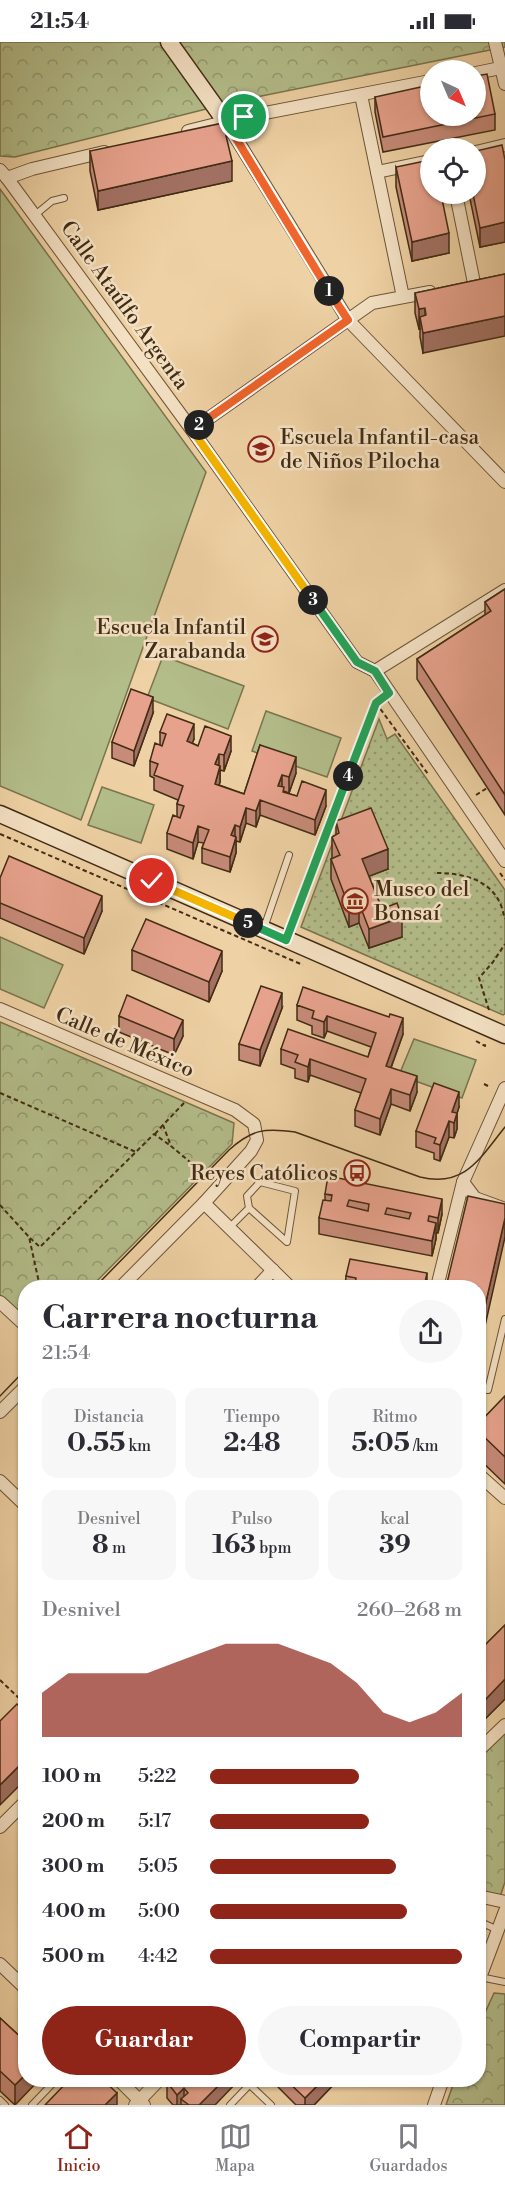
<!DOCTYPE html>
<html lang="es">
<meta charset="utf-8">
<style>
:root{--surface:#fff;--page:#f7f7f7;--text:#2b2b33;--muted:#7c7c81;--line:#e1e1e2;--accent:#8f2418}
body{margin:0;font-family:"Libre Bodoni",serif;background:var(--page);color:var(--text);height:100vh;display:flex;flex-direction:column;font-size:22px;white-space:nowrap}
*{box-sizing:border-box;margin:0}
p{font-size:20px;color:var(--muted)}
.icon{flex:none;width:33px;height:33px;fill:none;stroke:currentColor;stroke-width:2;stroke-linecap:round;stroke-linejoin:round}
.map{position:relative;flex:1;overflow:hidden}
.details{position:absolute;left:18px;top:1238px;width:468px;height:807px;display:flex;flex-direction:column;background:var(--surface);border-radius:24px;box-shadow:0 2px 4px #0004}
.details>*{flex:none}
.needle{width:39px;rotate:136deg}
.fabs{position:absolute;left:420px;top:18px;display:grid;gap:12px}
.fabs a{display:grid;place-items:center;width:66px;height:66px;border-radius:50%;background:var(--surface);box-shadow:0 2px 4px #0004;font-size:30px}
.pin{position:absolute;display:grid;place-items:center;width:51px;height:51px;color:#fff;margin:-26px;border:3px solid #fff;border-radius:50%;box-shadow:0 2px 6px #0007}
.km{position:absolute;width:30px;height:30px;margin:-15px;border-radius:50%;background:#222;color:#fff;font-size:16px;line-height:30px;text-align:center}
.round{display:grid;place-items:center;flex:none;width:63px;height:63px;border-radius:32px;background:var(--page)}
.head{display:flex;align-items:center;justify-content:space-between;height:102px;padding:0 24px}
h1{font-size:33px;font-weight:800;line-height:45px}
.metrics{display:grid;grid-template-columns:repeat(3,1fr);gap:9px;height:102px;padding:6px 24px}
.metrics div{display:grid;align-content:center;border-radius:15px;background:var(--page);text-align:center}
.metrics b{font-size:26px;font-weight:800}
.metrics small{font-size:16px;font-weight:400}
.metrics p{font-size:16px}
.chart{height:168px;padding:12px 24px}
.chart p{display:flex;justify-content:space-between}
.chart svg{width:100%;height:108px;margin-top:6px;fill:var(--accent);opacity:.7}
.primary-button{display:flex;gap:12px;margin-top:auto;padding:12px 24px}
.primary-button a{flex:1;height:69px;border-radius:36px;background:var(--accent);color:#fff;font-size:24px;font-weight:800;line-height:69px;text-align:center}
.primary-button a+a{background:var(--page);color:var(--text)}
ul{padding:0 24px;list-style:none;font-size:20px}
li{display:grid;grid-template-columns:96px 72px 1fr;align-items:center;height:45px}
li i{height:15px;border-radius:8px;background:var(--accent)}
.status{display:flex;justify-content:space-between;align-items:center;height:42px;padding:0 30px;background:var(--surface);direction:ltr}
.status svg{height:16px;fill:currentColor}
.tab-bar{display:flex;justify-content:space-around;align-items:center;height:84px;border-top:2px solid var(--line);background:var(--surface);font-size:16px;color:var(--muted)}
.tab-bar a{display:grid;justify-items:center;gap:3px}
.tab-bar .current{color:var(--accent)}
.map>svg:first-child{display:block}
.park{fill:url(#park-crowns);stroke:#7a744f;stroke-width:1.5}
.garden{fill:url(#garden-dots);stroke:#7a744f;stroke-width:1.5}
.pitch{fill:#b3bd8a;stroke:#7a744f;stroke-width:1.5}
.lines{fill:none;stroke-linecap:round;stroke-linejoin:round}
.lane-casing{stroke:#6d5538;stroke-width:8}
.street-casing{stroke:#6d5538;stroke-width:14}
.secondary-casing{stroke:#422c14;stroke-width:19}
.path{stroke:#422c14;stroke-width:2;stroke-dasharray:4.5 3;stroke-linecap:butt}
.lane{stroke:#f4e1c4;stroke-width:6}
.street{stroke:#f4e1c4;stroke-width:12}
.secondary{stroke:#f4e1c4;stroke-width:16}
.tram{stroke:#422c14;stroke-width:1.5}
.wall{fill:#c78b79;stroke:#422c14;stroke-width:1.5}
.shaded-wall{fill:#a27163;stroke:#422c14;stroke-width:1.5}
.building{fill:#e7a28d;stroke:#422c14;stroke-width:1.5;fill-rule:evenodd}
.split-1-casing{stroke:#fff;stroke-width:12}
.split-2-casing{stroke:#fff;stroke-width:12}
.split-3-casing{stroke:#fff;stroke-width:12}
.split-4-casing{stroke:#fff;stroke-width:12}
.split-5-casing{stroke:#fff;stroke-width:12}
.split-6-casing{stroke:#fff;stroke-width:12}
.split-1{stroke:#f0652b;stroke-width:8}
.split-2{stroke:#f0652b;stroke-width:8}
.split-3{stroke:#f5b400;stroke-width:8}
.split-4{stroke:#22a559;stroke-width:8}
.split-5{stroke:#22a559;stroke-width:8}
.split-6{stroke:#f5b400;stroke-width:8}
.labels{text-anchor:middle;stroke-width:5;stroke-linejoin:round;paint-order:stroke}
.street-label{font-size:21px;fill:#422c14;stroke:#f4e1c4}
.poi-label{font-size:21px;fill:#422c14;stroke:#f4e1c4;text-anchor:start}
</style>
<div class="status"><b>21:54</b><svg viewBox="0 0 49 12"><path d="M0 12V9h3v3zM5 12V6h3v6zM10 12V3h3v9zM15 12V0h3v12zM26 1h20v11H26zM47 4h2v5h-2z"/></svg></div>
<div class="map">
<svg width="505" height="2063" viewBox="0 0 505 2063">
<defs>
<pattern id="park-crowns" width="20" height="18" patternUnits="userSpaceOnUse" patternTransform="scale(1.5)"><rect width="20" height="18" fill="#b3bd8a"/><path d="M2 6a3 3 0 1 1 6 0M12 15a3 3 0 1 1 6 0" fill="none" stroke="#939a70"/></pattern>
<pattern id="garden-dots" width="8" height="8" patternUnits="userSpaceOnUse" patternTransform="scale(1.5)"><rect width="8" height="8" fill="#b3bd8a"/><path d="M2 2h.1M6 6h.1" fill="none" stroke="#939a70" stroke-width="1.8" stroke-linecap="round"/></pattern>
</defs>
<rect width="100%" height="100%" fill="#eed1a4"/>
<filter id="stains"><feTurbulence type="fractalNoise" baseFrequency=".00333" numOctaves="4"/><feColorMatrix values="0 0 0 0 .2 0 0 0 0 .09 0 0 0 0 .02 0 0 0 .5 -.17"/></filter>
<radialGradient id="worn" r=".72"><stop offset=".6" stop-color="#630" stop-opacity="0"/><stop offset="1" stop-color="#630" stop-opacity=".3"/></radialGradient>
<g class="park">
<polygon points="0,0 505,0 505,5 246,57 15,115 0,114"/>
<polygon points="0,980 234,1081 232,1102 91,1245 26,1245 25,1276 0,1253"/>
<polygon points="505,1691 505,1840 500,1855 479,1849 478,1717"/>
<polygon points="494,1951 505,1952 505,2063 446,2063 455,2037 478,2037 479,1975 484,1973"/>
</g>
<polygon class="garden" points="379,677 387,697 395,692 505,848 505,972 503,973 301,885"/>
<g class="pitch">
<polygon points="0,147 206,430 81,778 0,744"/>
<polygon points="163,614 244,644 228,687 147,656"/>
<polygon points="266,669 341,696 327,735 252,709"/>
<polygon points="102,745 154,763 141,801 88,783"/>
<polygon points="0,895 63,923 44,966 0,947"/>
<polygon points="414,997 476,1018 462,1056 399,1033"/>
</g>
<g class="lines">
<g class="lane-casing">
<g id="lane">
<polyline points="35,173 52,159 64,156"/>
<polyline points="264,886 289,813"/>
<polyline points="229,1186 249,1166 247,1154 260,1140 295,1149 287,1200 249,1166"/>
<polyline points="478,1346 488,1348 505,1277"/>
<polyline points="478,1879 498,1888"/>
<polyline points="480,1935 505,1940"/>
<polyline points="250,2043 271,2063"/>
<polyline points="0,2058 5,2063"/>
<polyline points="32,2063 57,2037"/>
<polyline points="230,2063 255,2037"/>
</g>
</g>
<g class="street-casing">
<g id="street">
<polyline points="495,0 505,42"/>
<polyline points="476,31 505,25"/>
<polyline points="361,53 403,255"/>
<polyline points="226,80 348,278 505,440"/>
<polyline points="188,89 244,75 430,39"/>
<polyline points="476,110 505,103"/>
<polyline points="0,128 7,136 32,127 104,110"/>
<polyline points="377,130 430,119"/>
<polyline points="7,136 192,388 357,620 375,629 505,819"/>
<polyline points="456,152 474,241"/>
<polyline points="192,388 372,261 430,250"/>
<polyline points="375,629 505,548"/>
<polyline points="0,967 235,1068 254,1082 257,1098 251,1109 204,1161 121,1245"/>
<polyline points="463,1140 475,1156 505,1167"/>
<polyline points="204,1161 290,1245"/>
<polyline points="257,1245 273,1228"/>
<polyline points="437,1245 463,1140 505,1046"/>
<polyline points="0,1260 26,1284"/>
<polyline points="0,1370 26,1344"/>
<polyline points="478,1432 505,1456"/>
<polyline points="0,1439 26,1464"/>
<polyline points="478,1709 505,1683"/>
<polyline points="0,1785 26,1759"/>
<polyline points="478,1854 505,1860"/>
<polyline points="0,1922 26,1947"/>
<polyline points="478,1941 505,1869"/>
<polyline points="118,2037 144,2063"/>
<polyline points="135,2063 160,2037"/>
<polyline points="434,2063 443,2037"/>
</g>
</g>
<g class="secondary-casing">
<g id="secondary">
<polyline points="169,0 226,80"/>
<polyline points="0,772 505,993"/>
</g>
</g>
<g class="path">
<polyline points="376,661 428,732"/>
<polyline points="476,753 487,746"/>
<polyline points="0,792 303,923"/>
<path d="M 437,831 C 460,831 487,836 499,859 C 502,864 503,871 505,877"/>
<polyline points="500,831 505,838"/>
<polyline points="291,884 376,661 380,658"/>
<polyline points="489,968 479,936 493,920 505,902"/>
<polyline points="476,999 485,1004 485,1002"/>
<polyline points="484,1042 490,1045"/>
<polyline points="0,1051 136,1110"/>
<polyline points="184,1061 163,1083 171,1104 209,1136"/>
<polyline points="155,1092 163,1083"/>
<polyline points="0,1163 29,1195"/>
<polyline points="40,1245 29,1195 40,1205 154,1092 171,1104"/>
<polyline points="0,1638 23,1660"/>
</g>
<use href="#lane" class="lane"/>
<use href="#street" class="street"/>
<use href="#secondary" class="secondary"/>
<g class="tram">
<path d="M 95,1245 L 229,1108 C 252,1087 265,1086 295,1090 L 420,1135 C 465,1146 480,1116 505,1085"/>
<polyline points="0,1354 26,1327"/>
</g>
</g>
<g class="wall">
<polygon points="375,55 495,72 495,88 383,110 375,70"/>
<polygon points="90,109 232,139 98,168 90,129"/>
<polygon points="505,118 505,200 480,205 469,152 476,152"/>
<polygon points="396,125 449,211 412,219 396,145"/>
<polygon points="505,232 423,311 420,295 420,287 419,287 415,271 415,251"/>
<polygon points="505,547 505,773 417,637 417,617 485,573 485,560"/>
<polygon points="153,671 134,724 112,716 112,700"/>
<polygon points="160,690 194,697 192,701 198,704 231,709 224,729 220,728 220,740 219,743 244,752 260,703 296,731 289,751 284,749 284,750 326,764 315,793 260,773 256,785 246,781 240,800 236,799 236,811 230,830 202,821 202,806 204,801 198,800 193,817 167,807 167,791 177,775 177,762 178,758 154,748 154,736 150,734 150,719 160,703"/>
<polygon points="336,779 388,827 369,834 382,867 402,895 369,906 359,881 349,885 331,837 331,817 332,817 332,795 336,793"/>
<polygon points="0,836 102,869 84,912 0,876"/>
<polygon points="132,908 222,929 209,960 132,928"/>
<polygon points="297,963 403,992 391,1026 417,1050 410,1069 391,1062 380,1093 355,1084 355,1068 361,1051 310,1033 308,1040 295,1036 295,1027 281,1022 281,1007 368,1015 371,1005 327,989 324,996 312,992 312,984 297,978"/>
<polygon points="282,966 260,1024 239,1018 239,1002"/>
<polygon points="119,974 183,994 174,1013 119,990"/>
<polygon points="459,1065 457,1071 457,1087 454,1096 449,1095 440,1119 434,1117 434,1111 416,1105 416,1089"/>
<polygon points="325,1152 442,1172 438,1191 436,1191 436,1197 432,1214 319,1192 319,1176 325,1158"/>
<polygon points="346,1234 427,1245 345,1245"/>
<polygon points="505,1354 505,1442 478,1416 478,1382"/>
<polygon points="505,1583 505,1657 485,1677 478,1671 478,1610"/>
<polygon points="0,1976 26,2000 15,2063 0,2049"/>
<polygon points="170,2037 215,2063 173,2063 167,2056 167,2040"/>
<polygon points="278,2037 339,2037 314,2063 296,2063 278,2045"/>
</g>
<g class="shaded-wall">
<polygon points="232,119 232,139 98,168 98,149"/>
<polygon points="505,180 505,200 480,205 480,186"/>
<polygon points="449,191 449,211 412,219 412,200"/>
<polygon points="425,266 425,286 420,275 420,287 419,287 419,267"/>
<polygon points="505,274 505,294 423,311 423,291"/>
<polygon points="153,655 153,671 134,724 134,709"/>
<polygon points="194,682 194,697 187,715 187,699"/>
<polygon points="231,694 231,709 224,729 224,713"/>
<polygon points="219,712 219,727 215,722"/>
<polygon points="296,715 296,731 289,751 289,735"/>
<polygon points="220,724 220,740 215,757 215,742"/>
<polygon points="282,733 282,748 278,744"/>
<polygon points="326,748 326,764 315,793 315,778"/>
<polygon points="260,758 260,773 256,785 256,769"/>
<polygon points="246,766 246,781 240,800 240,785"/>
<polygon points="235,783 235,799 231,793"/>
<polygon points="198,784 198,800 193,817 193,801"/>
<polygon points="236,795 236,811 230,830 230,815"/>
<polygon points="388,807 388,827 362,837 362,817"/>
<polygon points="102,854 102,869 84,912 84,896"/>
<polygon points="359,861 359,881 349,885 349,865"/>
<polygon points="402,875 402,895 369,906 369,887"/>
<polygon points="222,909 222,929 209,960 209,940"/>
<polygon points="282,951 282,966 260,1024 260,1008"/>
<polygon points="327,974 327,989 324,996 324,980"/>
<polygon points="403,976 403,992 386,1039 386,1024"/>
<polygon points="183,978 183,994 174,1013 174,997"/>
<polygon points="310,1017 310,1033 308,1040 308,1025"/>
<polygon points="417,1034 417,1050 410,1069 410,1053"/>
<polygon points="391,1047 391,1062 380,1093 380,1077"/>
<polygon points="459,1050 459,1065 454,1081 452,1070"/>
<polygon points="457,1071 457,1087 454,1096 454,1081"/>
<polygon points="449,1079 449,1095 440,1119 440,1103"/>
<polygon points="442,1157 442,1172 438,1191 438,1176"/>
<polygon points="505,1176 505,1195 478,1315 478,1295"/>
<polygon points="436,1181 436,1197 432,1214 432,1199"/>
<polygon points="427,1231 427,1245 424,1245"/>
<polygon points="505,1637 505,1657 485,1677 485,1658"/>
<polygon points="26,1717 26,1737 0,1763 0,1743"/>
<polygon points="26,2032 26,2037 40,2037 15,2063 15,2043"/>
<polygon points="225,2037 240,2037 215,2063 199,2063"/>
<polygon points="324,2037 339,2037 314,2063 305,2063 305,2056"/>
<polygon points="184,2046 184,2059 181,2057 181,2063 177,2063 177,2053"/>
<polygon points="117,2051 117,2063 105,2063"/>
</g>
<g class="building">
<polygon points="487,32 495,72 383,95 375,55 430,43 430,74 476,74 476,34"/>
<polygon points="223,81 232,119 98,149 90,109"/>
<polygon points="502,103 505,118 505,180 480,186 473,152 476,152 476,109"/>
<polygon points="430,118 430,152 441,152 449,191 412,200 396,125"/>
<polygon points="505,232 505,274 423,291 420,275 426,273 425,266 419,267 415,251"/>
<polygon points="505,547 505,753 417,617 491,569 485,560"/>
<polygon points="131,647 153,655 134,709 112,700"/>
<polygon points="167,672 194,682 187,699 198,704 205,684 231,694 224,713 219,712 215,722 220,724 215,742 244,752 260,703 296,715 289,735 282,733 278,744 284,745 283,750 297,754 302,739 326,748 315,778 260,758 256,769 246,766 240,785 235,783 231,793 236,795 230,815 202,806 209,788 198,784 193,801 167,791 173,773 180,776 184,764 177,762 183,744 154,733 158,722 150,719 155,701 162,704 166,692 160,690"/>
<polygon points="371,766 388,807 362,817 382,867 397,861 402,875 369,887 359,861 349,865 331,817 340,813 332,795 339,791 336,779"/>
<polygon points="9,814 102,854 84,896 0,861 0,836"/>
<polygon points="146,877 222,909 209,940 132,908"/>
<polygon points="261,944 282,951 260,1008 239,1002"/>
<polygon points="303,945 389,975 390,972 403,976 386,1024 417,1034 410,1053 391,1047 380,1077 355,1068 366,1037 310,1017 308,1025 295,1020 298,1013 281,1007 288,987 368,1015 376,991 327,974 324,980 312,976 314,969 297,963"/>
<polygon points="127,953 183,978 174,997 119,974"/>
<polygon points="434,1041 459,1050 452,1070 457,1071 454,1081 449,1079 440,1103 434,1101 436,1096 416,1089"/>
<path d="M 328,1134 L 442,1157 L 438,1176 L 429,1174 L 428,1179 L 436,1181 L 432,1199 L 319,1176 L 323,1158 L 331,1159 L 332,1153 L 325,1152 ZM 349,1158 L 369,1162 L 368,1169 L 347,1164 ZM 387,1166 L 411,1171 L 409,1177 L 385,1172 Z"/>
<polygon points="468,1154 505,1162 505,1176 478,1295 478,1245 446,1245"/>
<polygon points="350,1217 427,1231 424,1245 393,1245 372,1241 372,1245 345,1245 346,1241 355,1243 356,1236 346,1234"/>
<polygon points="505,1354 505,1415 478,1389 478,1382"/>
<polygon points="505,1583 505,1637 485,1658 478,1651 478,1610"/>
<polygon points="17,1662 26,1670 26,1717 0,1743 0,1679"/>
<polygon points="0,1976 26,2000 26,2032 15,2043 0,2029"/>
<polygon points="70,2037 102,2037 117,2051 105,2063 45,2063"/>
<polygon points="170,2037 225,2037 199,2063 189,2063 181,2057 188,2051 184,2046 177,2053 167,2040"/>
<polygon points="285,2037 324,2037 305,2056"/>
</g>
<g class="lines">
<g class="split-1-casing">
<polyline id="split-1" points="244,75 226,80 329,249"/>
</g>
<g class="split-2-casing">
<polyline id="split-2" points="199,383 348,278 329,249"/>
</g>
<g class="split-3-casing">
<polyline id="split-3" points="199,383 192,388 313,558"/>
</g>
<g class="split-4-casing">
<polyline id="split-4" points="313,558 357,620 375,629 389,651 376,661 348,734"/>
</g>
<g class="split-5-casing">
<polyline id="split-5" points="248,881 286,898 348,734"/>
</g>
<g class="split-6-casing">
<polyline id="split-6" points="152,839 248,881"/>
</g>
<use href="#split-1" class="split-1"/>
<use href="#split-2" class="split-2"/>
<use href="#split-3" class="split-3"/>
<use href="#split-4" class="split-4"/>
<use href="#split-5" class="split-5"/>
<use href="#split-6" class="split-6"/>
</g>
<defs>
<g id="school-ring" transform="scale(1.35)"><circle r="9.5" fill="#f4e1c4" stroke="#8f2418" stroke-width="1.5"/><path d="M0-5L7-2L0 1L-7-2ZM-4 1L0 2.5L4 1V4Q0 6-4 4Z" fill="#8f2418"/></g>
<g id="museum-ring" transform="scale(1.35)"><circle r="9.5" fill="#f4e1c4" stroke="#8f2418" stroke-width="1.5"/><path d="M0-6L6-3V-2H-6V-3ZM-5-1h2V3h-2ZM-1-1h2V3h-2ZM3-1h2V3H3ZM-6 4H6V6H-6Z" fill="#8f2418"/></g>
<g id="bus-ring" transform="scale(1.35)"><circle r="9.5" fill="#f4e1c4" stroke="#8f2418" stroke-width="1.5"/><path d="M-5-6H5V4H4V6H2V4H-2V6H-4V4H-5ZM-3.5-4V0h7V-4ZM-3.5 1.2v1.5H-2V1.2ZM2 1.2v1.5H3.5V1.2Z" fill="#8f2418"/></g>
</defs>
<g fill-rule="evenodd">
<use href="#school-ring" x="261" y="407"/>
<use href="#school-ring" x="265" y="597"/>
<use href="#museum-ring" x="355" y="859"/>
<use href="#bus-ring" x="357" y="1131"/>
</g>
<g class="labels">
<g class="street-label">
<text transform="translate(125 263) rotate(54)" y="7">Calle Ataúlfo Argenta</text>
<text transform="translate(125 1000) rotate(23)" y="7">Calle de México</text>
</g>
<g class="poi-label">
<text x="280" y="402">Escuela Infantil-casa<tspan x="280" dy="24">de Niños Pilocha</tspan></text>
<text x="246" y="592" text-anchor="end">Escuela Infantil<tspan x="246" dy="24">Zarabanda</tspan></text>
<text x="374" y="854">Museo del<tspan x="374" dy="24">Bonsaí</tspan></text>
<text x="338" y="1138" text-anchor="end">Reyes Católicos</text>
</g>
</g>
<rect width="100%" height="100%" filter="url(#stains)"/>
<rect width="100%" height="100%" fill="url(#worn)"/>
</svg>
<div class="fabs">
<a><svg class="needle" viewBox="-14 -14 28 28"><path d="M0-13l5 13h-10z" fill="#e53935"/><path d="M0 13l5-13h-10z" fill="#7c7c81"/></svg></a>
<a><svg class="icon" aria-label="locate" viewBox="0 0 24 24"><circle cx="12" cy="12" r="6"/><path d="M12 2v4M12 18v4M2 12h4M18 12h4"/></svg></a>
</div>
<div class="pin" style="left:244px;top:75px;background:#1e9e55"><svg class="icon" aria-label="arrive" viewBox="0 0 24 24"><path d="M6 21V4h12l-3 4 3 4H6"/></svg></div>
<div class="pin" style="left:152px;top:839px;background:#d93025"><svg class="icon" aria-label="check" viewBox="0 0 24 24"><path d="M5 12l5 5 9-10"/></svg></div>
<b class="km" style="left:329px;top:249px">1</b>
<b class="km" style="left:199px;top:383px">2</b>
<b class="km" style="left:313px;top:558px">3</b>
<b class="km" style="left:348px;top:734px">4</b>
<b class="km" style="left:248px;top:881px">5</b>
<section class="details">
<div class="head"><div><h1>Carrera nocturna</h1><p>21:54</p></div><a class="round"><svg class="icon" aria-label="share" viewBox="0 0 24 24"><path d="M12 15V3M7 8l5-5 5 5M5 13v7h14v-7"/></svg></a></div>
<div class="metrics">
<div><p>Distancia</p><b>0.55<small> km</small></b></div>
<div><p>Tiempo</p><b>2:48</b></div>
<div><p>Ritmo</p><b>5:05<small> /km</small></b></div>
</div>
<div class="metrics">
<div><p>Desnivel</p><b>8<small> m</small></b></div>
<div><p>Pulso</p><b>163<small> bpm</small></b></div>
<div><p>kcal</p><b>39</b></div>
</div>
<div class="chart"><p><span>Desnivel</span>260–268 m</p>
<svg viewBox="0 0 160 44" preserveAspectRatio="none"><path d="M0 44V26L10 18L20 18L30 18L40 18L50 14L60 10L70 6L80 6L90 6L100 10L110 14L120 22L130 34L140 38L150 34L160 26V44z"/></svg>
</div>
<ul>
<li><b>100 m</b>5:22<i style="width:59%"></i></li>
<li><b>200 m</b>5:17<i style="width:63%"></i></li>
<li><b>300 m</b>5:05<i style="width:74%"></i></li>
<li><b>400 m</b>5:00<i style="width:78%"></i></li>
<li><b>500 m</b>4:42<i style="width:100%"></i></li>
</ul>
<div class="primary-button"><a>Guardar</a><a>Compartir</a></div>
</section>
</div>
<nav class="tab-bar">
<a class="current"><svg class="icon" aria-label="home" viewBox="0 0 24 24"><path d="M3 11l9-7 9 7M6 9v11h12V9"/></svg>Inicio</a>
<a><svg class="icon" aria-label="map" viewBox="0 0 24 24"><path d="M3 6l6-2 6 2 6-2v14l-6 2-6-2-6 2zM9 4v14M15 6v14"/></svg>Mapa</a>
<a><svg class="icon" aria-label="saved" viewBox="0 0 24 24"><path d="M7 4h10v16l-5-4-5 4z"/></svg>Guardados</a>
</nav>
